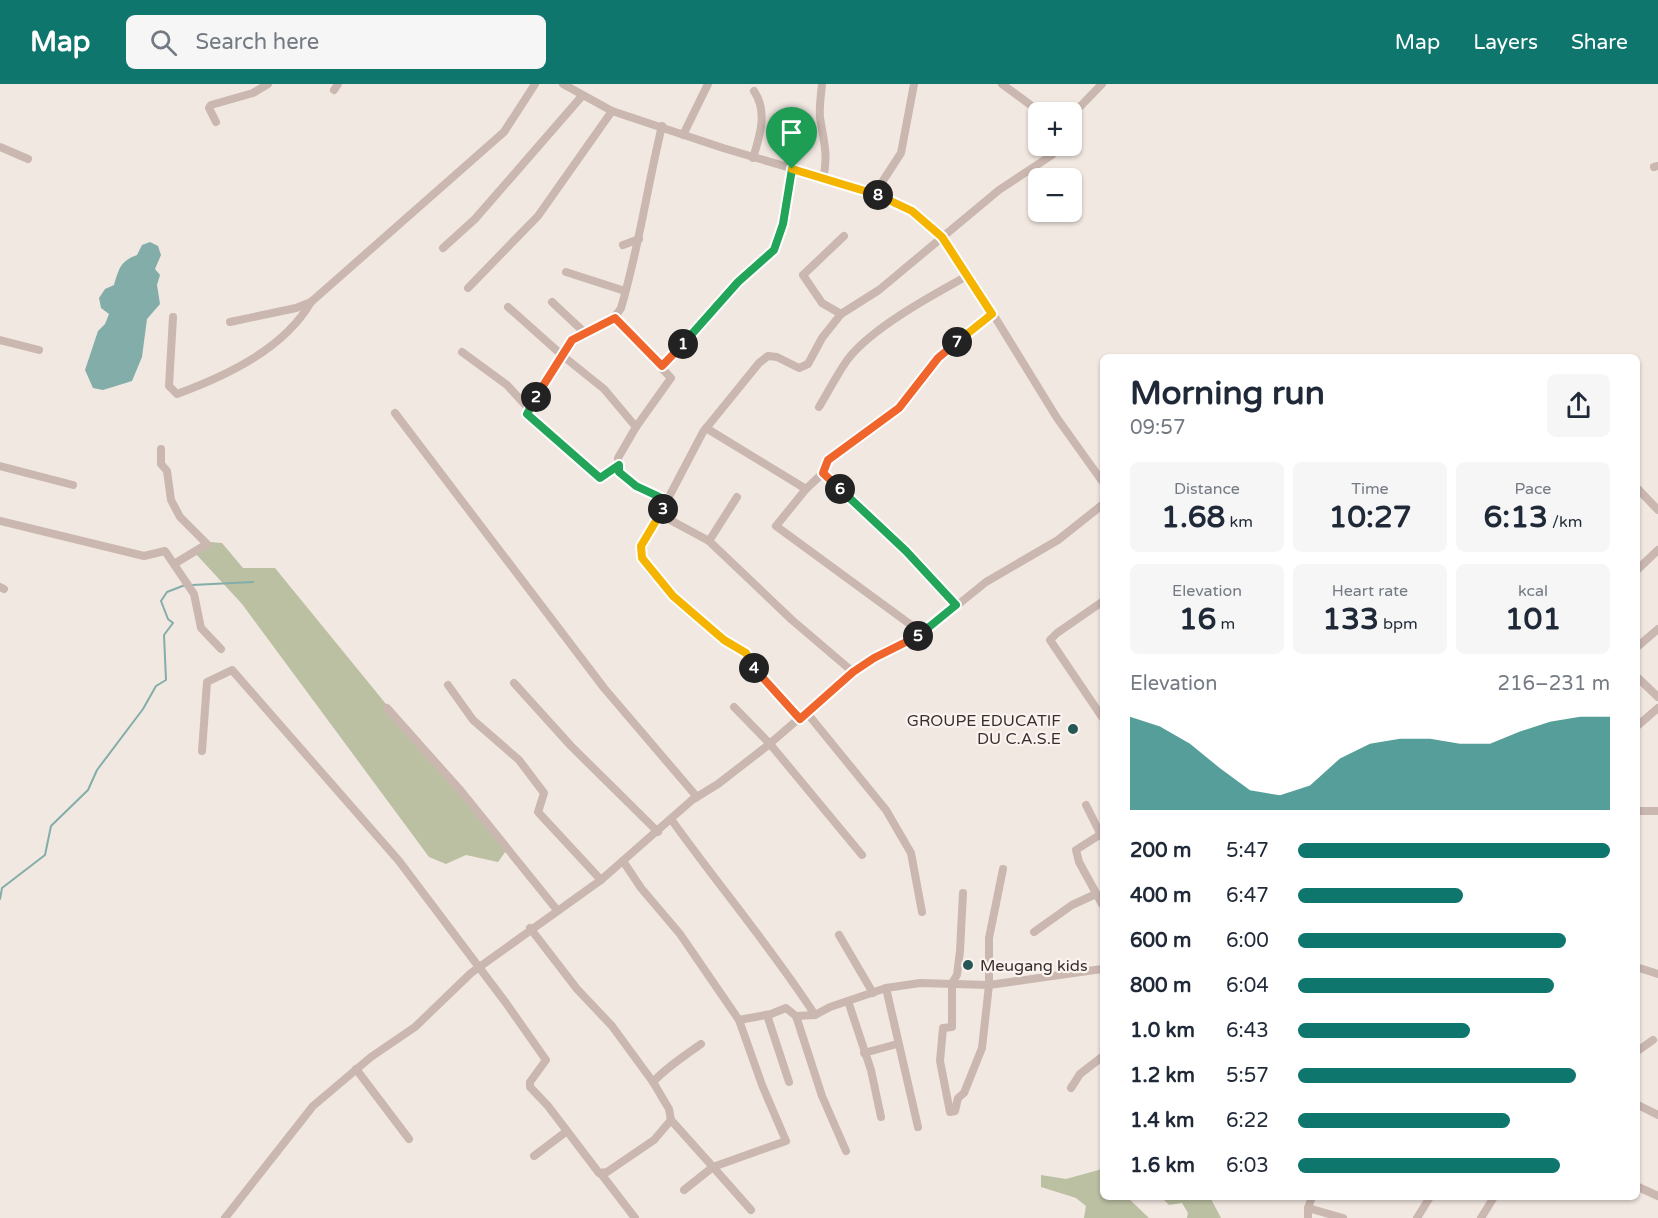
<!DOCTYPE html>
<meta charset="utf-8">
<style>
:root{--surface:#fff;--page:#f6f6f7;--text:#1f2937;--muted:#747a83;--accent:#0f766e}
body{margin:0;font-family:"Varela Round",sans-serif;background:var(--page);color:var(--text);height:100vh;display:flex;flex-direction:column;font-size:22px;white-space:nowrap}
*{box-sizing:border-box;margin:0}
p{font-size:20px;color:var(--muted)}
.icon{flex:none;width:33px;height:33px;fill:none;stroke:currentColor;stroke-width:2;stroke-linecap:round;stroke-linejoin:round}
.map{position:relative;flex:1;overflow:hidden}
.drawer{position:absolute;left:1100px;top:270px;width:540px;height:846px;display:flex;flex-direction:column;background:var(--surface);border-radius:9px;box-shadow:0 2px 4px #0004}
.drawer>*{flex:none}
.controls{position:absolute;left:1028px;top:18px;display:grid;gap:12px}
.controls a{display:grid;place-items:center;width:54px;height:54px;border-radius:9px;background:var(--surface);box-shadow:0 2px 4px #0004;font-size:30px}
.pin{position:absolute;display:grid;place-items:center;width:51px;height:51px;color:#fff;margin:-62px -26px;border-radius:50% 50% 50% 0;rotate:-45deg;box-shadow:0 0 6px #0007}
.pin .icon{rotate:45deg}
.km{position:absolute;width:30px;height:30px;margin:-15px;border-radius:50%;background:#222;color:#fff;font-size:16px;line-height:30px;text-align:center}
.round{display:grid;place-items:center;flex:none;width:63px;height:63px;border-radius:9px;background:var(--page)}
.summary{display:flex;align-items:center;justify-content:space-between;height:102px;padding:0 30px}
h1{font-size:33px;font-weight:700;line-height:45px}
.figures{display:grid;grid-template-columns:repeat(3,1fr);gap:9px;height:102px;padding:6px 30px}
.figures div{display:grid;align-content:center;border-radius:9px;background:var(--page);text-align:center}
.figures b{font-size:30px;font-weight:700}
.figures small{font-size:16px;font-weight:400}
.figures p{font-size:16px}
.chart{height:168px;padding:12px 30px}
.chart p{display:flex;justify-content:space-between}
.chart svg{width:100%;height:108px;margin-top:6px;fill:var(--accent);opacity:.7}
ul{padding:0 30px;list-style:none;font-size:20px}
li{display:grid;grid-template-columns:96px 72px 1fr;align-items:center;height:45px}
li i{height:15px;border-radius:8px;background:var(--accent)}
header{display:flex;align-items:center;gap:36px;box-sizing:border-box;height:84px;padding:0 30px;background:var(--accent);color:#fff}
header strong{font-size:28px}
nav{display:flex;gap:33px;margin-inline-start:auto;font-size:21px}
.search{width:420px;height:54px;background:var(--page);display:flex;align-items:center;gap:15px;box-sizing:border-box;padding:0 21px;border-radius:9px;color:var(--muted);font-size:22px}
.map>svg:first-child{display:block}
.green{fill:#bbc0a3}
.water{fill:#83ada9}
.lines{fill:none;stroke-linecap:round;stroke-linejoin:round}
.stream{stroke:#83ada9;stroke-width:2}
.street{stroke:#cab7af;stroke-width:8}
.split-1-casing{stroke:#fff;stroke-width:12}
.split-2-casing{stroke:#fff;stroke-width:12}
.split-3-casing{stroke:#fff;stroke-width:12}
.split-4-casing{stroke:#fff;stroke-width:12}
.split-5-casing{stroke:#fff;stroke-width:12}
.split-6-casing{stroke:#fff;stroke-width:12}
.split-7-casing{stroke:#fff;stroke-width:12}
.split-8-casing{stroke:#fff;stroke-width:12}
.split-9-casing{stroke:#fff;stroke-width:12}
.split-1{stroke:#22a559;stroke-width:8}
.split-2{stroke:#f0652b;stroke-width:8}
.split-3{stroke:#22a559;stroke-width:8}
.split-4{stroke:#f5b400;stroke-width:8}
.split-5{stroke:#f0652b;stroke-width:8}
.split-6{stroke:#22a559;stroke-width:8}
.split-7{stroke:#f0652b;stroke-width:8}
.split-8{stroke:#f5b400;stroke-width:8}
.split-9{stroke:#f5b400;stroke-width:8}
.poi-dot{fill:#255854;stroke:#faf3ef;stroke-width:2}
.labels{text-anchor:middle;stroke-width:4.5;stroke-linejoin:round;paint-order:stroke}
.poi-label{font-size:16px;fill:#392e2c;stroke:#faf3ef;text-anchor:end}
</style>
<header>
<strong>Map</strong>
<div class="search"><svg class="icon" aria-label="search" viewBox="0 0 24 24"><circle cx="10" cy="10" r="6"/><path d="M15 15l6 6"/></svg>Search here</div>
<nav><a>Map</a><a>Layers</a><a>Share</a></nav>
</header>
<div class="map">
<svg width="1658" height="1134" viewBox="0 0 1658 1134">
<rect width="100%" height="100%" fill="#f2e8e2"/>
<g class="green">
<polygon points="210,458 222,459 243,484 275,484 506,767 498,778 466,771 446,780 429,773 242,520 195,469"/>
<polygon points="1102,1085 1102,1113 1127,1113 1149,1134 1084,1134 1086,1122 1076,1114 1041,1103 1041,1091 1066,1095"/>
<polygon points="1161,1113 1210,1113 1221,1134 1187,1134 1188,1129 1182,1119 1169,1121"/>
</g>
<path class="water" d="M 150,158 L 158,162 L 161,171 L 155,185 L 160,191 L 157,201 L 160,220 L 147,235 L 142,273 L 132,297 L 103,306 L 93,304 L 85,286 L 98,247 L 105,240 L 109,230 L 101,224 L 99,214 L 105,205 L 114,201 C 119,185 120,177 137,171 L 142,161 Z"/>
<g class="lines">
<g class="stream">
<polyline points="192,501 253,498"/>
<polyline points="0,815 2,804 45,771 51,742 88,706 97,686 143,625 156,602 166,596 164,551 173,539 168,535 161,517 167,508 185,501"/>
</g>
<g class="street">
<polyline points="563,0 612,27 723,64 875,109 923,135 942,153 969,191 1057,334 1102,397"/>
<path d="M 822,0 C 821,11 819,23 820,33 C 823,55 829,71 823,94"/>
<polyline points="1002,0 1040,28"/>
<polyline points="334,6 338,0"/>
<polyline points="1071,32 1102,0"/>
<polyline points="216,38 209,24 211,21 253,9 268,0"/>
<path d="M 662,42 C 647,103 639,164 621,224 C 608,248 573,244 563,272 L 604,305 L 636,343 L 618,374 L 619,388 L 637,402 L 666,416"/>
<polyline points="683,51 708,0"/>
<polyline points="0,63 28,75"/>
<path d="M 753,74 C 760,51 768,28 754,7"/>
<polyline points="1654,83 1658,82"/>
<polyline points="875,109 901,69 914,0"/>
<polyline points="623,161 639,155"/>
<polyline points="443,164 475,135 582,12"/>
<polyline points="566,188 625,207"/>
<polyline points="468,204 538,132 612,27"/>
<polyline points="552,218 585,249"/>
<polyline points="508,223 563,272 527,329 600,394 619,381"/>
<polyline points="841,230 822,219 803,191 844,152"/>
<path d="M 173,233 L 169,302 L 177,310 C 226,292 284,265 311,218"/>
<polyline points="615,234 671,294 636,343"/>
<polyline points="230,238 296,224 311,218 504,48 535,0"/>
<polyline points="0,256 39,266"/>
<polyline points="462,268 507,301 529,325"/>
<polyline points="662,282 738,198 774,166 783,140 792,85"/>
<path d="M 819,323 C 829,307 837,290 848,275 C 873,243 933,211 969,191"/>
<polyline points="395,329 604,604 697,713"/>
<polyline points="706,344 806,405 823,389"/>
<polyline points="161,365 161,380 167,387 171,416 180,433 207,460 174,480"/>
<polyline points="0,382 73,401"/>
<polyline points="1636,403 1658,426"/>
<polyline points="806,405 776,442 922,549"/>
<polyline points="661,431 709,457 737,413"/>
<polyline points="0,437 144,472 165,467 194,510 201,544 221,565"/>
<polyline points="709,457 792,536 853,588"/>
<polyline points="1636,487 1658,466"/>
<polyline points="0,503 4,505"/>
<polyline points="1102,518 1057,549 1050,556 1102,633"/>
<polyline points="956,521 906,467 823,389 828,376 899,324 938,274 992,230"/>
<polyline points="1636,564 1658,545"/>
<polyline points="1636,592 1658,613"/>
<polyline points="514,599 571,662 658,748"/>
<polyline points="448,601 473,636 519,676 544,709 538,728 601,796"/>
<polyline points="734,623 770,660 862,771"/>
<polyline points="387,624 461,707 557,826"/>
<polyline points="807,629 886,726 911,769 922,828"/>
<polyline points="800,635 757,590 746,569 724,556 673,512 649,486 640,468 703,348 759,279 768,272 777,273 799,284 808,280 822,254 841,230 879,206 999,106 1052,71 1057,62"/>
<polyline points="1636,643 1658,624"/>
<polyline points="202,667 207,598 232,586 399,777 506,919 546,976 530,998 530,1003 548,1022 599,1089 607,1088 654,1056 671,1036"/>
<polyline points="1086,721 1102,753"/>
<polyline points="1636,727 1658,727"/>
<path d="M 671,735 C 718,801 771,863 815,931"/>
<polyline points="1101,750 1076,766 1079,778 1102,820"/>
<polyline points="623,777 641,804 680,850 739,936 762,1001 786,1057 713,1083 751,1126"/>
<polyline points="963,809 960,867 957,891 952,899 952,943 943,944 940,977 950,1028 955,1027 958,1014 964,1009 982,964 989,901 989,854 1003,785"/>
<polyline points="530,844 577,905 612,942 653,998 669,1025 671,1036 713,1083 684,1106"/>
<polyline points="1034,848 1072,821 1096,810"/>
<polyline points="839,851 873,909"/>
<polyline points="1636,883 1658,890"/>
<polyline points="886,904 918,1043"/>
<polyline points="848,917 871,986 881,1033"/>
<polyline points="767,931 789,998"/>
<polyline points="796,932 822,1012 846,1067"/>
<polyline points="739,936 771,930 786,924 796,932 815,931 830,923 886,904 920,899 989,901 1102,885"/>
<polyline points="1636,968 1653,956"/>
<polyline points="864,969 897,960"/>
<polyline points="356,985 409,1055"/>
<path d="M 653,998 C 668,982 683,973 701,960"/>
<polyline points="1071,1004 1080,990 1102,973"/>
<polyline points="1636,1020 1658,1031"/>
<polyline points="534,1072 567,1047"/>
<polyline points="602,1091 635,1134"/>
<polyline points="1636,1102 1658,1112"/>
<polyline points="1308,1124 1343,1134"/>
<polyline points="225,1134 313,1022 371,973 415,943 471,889 601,796 692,716 718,700 767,662 853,588 874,574 929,544 986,498 1058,456 1102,421"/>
<polyline points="1308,1134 1308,1124 1312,1113"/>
<polyline points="1417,1134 1430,1113"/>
<polyline points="1481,1134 1494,1113"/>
</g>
</g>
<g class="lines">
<g class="split-1-casing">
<polyline id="split-1" points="683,260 738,198 774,166 783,140 792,85"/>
</g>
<g class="split-2-casing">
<polyline id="split-2" points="536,313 572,256 615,234 662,282 683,260"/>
</g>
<g class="split-3-casing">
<polyline id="split-3" points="536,313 527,330 600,394 619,381 619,388 636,402 666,416 663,425"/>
</g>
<g class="split-4-casing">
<polyline id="split-4" points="663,425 641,462 642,474 673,512 724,556 746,569 754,584"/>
</g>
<g class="split-5-casing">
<polyline id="split-5" points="754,584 800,635 853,588 874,574 918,552"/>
</g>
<g class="split-6-casing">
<polyline id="split-6" points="840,405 906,467 956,521 918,552"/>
</g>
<g class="split-7-casing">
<polyline id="split-7" points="840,405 823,389 828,376 899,324 938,274 957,258"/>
</g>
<g class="split-8-casing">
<polyline id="split-8" points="878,111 912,127 942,153 992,230 957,258"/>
</g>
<g class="split-9-casing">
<polyline id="split-9" points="792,85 878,111"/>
</g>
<use href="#split-1" class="split-1"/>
<use href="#split-2" class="split-2"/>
<use href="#split-3" class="split-3"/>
<use href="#split-4" class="split-4"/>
<use href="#split-5" class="split-5"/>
<use href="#split-6" class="split-6"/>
<use href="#split-7" class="split-7"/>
<use href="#split-8" class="split-8"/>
<use href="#split-9" class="split-9"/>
</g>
<g class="poi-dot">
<circle cx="1073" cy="645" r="6"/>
<circle cx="968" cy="881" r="6"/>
</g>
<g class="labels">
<g class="poi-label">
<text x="1061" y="642">GROUPE EDUCATIF<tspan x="1061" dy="18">DU C.A.S.E</tspan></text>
<text x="980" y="887" text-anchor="start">Meugang kids</text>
</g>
</g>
</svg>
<div class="controls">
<a>+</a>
<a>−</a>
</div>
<div class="pin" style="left:792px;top:85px;background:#1e9e55"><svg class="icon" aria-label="arrive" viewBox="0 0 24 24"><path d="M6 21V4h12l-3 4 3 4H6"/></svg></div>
<b class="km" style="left:683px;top:260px">1</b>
<b class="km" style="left:536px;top:313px">2</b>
<b class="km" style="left:663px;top:425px">3</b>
<b class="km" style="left:754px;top:584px">4</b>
<b class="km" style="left:918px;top:552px">5</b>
<b class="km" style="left:840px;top:405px">6</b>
<b class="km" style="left:957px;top:258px">7</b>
<b class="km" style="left:878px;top:111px">8</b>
<section class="drawer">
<div class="summary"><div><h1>Morning run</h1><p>09:57</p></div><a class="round"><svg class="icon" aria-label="share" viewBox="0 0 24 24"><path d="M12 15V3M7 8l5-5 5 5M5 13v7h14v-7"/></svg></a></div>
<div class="figures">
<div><p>Distance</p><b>1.68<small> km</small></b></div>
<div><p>Time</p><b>10:27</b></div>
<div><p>Pace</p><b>6:13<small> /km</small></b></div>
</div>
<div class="figures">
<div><p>Elevation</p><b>16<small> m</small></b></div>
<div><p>Heart rate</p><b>133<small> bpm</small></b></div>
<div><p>kcal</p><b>101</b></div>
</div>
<div class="chart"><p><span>Elevation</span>216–231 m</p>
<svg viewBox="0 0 160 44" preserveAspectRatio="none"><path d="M0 44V6L10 10L20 17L30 27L40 36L50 38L60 34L70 23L80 17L90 15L100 15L110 17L120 17L130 12L140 8L150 6L160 6V44z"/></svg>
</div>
<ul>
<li><b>200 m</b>5:47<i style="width:100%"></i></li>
<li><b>400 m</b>6:47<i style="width:53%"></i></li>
<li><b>600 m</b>6:00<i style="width:86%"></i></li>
<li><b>800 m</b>6:04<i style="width:82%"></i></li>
<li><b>1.0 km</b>6:43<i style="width:55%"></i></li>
<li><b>1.2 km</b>5:57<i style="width:89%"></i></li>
<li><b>1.4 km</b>6:22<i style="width:68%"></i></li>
<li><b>1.6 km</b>6:03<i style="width:84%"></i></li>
</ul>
</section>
</div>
